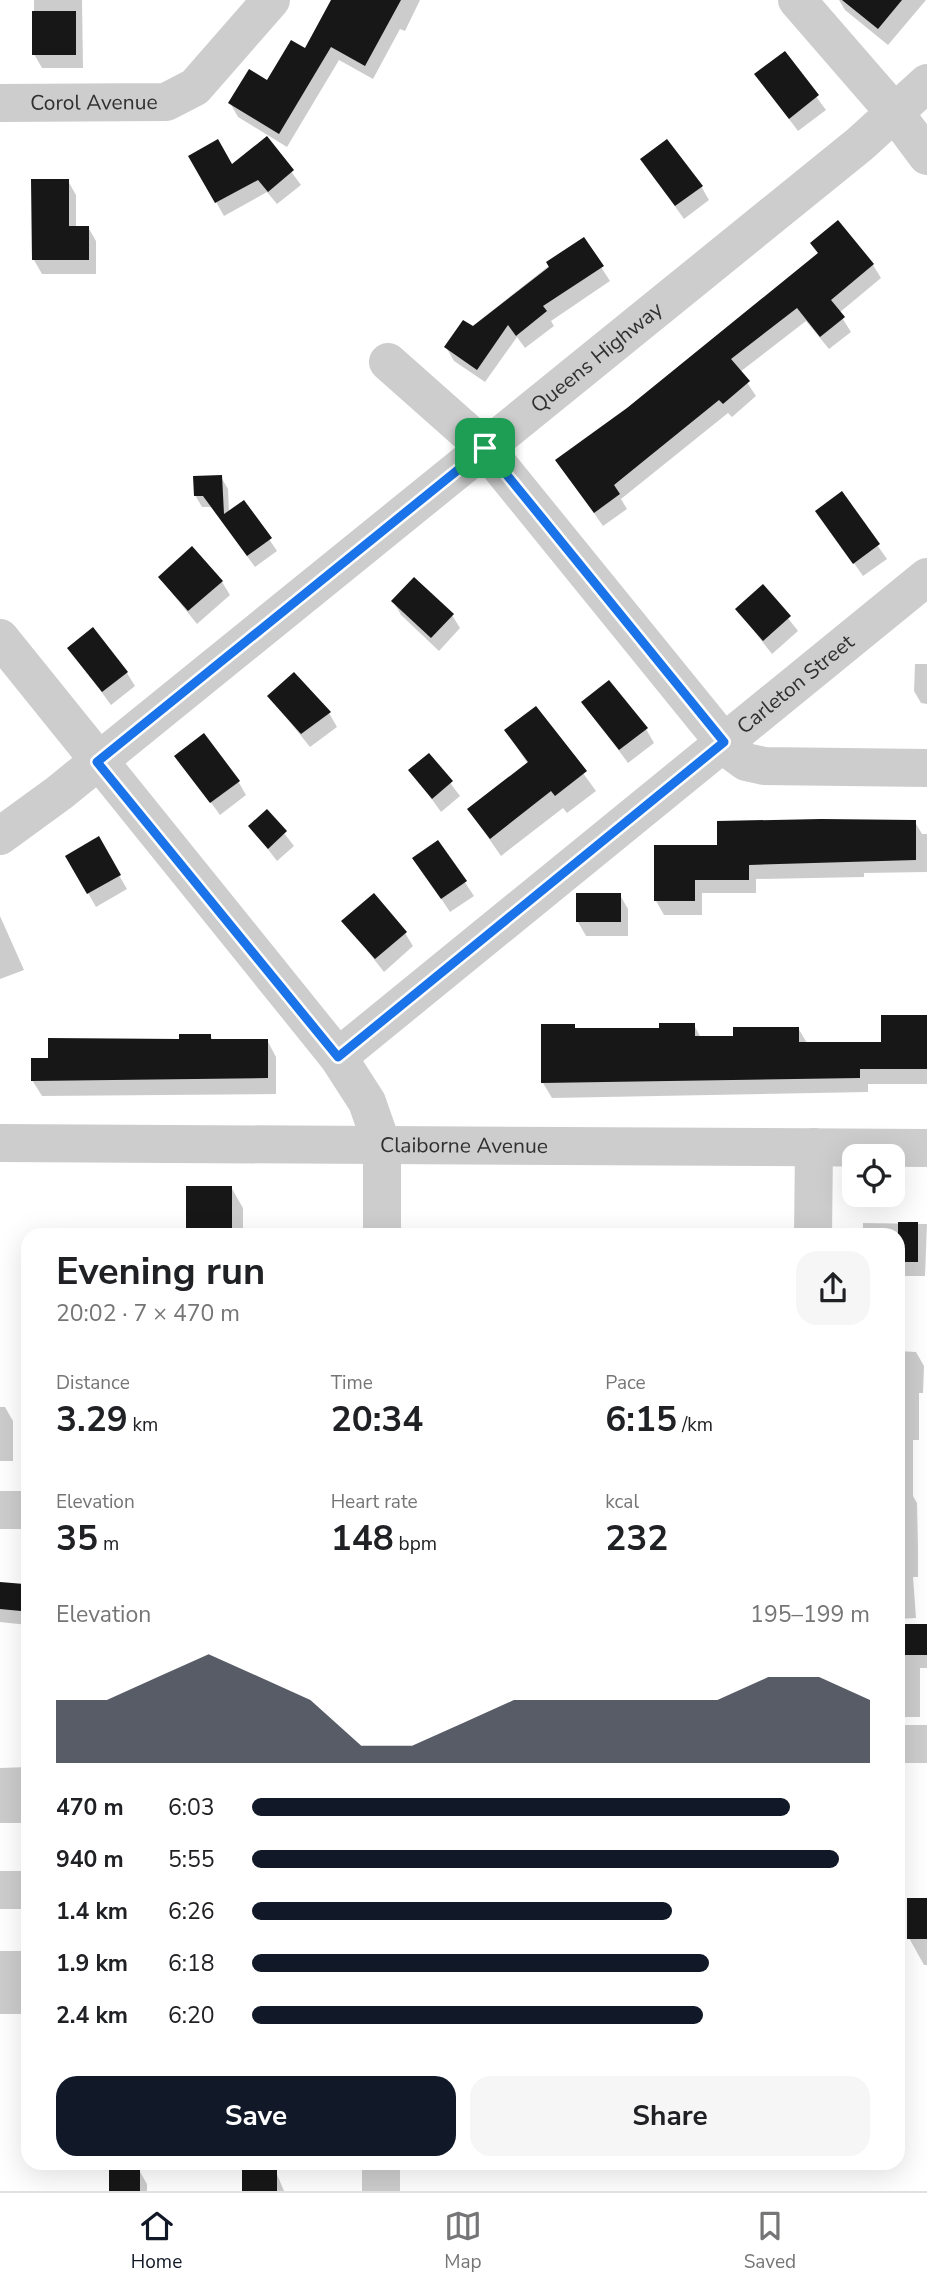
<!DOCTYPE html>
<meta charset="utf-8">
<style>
:root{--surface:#fff;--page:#f6f6f6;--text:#202124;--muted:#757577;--line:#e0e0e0;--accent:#111827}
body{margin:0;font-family:"Nunito Sans",sans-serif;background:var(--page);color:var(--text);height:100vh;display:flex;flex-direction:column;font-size:26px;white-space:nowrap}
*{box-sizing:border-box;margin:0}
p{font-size:23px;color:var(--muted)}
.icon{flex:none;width:38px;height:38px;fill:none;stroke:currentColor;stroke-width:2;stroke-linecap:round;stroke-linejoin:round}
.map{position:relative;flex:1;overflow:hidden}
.side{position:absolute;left:21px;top:1228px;width:884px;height:942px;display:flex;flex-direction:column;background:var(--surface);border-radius:21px;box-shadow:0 7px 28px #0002}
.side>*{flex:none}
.fabs{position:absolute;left:842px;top:1144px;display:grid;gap:14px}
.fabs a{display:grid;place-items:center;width:63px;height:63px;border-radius:14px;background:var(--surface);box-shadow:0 7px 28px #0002;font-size:35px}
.pin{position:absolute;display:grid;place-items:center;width:60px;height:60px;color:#fff;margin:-30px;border-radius:14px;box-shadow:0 4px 10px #0006}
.round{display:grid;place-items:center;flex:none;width:74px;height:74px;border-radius:21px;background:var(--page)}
.head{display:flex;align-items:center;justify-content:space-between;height:119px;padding:0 35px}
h1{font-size:38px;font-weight:700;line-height:52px}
.stats{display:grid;grid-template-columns:repeat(3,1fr);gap:10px;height:119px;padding:7px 35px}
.stats div{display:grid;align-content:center}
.stats b{font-size:35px;font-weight:700}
.stats small{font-size:19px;font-weight:400}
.stats p{font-size:19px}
.chart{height:196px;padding:14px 35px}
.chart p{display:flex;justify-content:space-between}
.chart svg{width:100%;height:126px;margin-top:7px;fill:var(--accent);opacity:.7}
.primary-button{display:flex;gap:14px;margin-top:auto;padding:14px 35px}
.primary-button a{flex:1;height:80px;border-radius:21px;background:var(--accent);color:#fff;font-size:28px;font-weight:700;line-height:80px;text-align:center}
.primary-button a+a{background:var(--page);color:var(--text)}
ul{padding:0 35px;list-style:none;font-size:23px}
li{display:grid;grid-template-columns:112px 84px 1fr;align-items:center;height:52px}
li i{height:18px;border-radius:9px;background:var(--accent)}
.tab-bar{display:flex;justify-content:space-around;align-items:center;height:98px;border-top:2px solid var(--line);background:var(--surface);font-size:19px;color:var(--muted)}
.tab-bar a{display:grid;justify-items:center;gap:4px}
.tab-bar .current{color:var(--accent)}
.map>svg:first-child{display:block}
.shadow{fill:#0003}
.building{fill:#171717}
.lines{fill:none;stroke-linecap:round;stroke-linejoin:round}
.minor{stroke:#cdcdcd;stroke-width:38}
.route-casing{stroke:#fff;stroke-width:14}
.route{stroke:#1a73e8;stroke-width:9}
.labels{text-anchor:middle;stroke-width:7;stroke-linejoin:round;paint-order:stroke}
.street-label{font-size:21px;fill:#303030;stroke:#fff}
</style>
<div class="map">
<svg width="927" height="2191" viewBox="0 0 927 2191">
<rect width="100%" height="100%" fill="#fff"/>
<g class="shadow">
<polygon points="34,0 82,0 83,68 42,68 34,54"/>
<polygon points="351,0 420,0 405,31 400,29 373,79 339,60 287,147 238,117 230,103 268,82 305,51"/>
<polygon points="839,0 926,0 888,45 845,10"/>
<polygon points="784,53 826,110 798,131 756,75"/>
<polygon points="267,139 301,185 277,204 267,192 224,216 190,156 231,167"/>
<polygon points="642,160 701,186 709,200 684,219"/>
<polygon points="68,181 76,195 76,227 88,227 96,241 96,274 42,274 34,260"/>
<polygon points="583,239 610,281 551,321 554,326 525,348 517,337 485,382 454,361 446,347"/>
<polygon points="812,243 873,265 881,278 839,313 851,332 829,349 806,321 740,372 756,396 732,417 728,413 621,499 627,509 603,526 557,460 628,410 819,255"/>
<polygon points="221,477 228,489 229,513 244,502 277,551 255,567 211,507 202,507 195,495"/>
<polygon points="841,494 887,559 863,576 826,523"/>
<polygon points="160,578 222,582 230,595 197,624"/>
<polygon points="763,586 798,631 772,654 737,609"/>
<polygon points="393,601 452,615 460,628 439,651 401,615"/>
<polygon points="69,648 127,673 135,686 111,705"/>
<polygon points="915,664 927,664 927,704 921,703 914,691"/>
<polygon points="269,696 329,713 337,727 310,747"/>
<polygon points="583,702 646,729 654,743 628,763"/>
<polygon points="536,708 596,791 567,813 563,808 501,856 469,810 528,764 506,731"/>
<polygon points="429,755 460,796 441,812 411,770"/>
<polygon points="177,756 238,781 246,795 220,815"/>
<polygon points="267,811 294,846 277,861 250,826"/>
<polygon points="915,822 922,834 927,834 927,872 864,873 864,877 756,879 756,893 702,893 702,915 664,915 656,901 718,846"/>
<polygon points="98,839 127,889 96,907 67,856"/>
<polygon points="438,842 474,896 450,912 414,858"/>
<polygon points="620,895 628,909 628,936 586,936 578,922"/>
<polygon points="0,916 24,970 0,979"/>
<polygon points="344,921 405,933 413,946 384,972"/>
<polygon points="927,1017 927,1084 868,1084 868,1092 552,1098 543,1083 543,1026 576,1030 661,1030 694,1025 701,1038 734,1038 798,1028 807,1043 883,1043"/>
<polygon points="210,1036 213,1040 267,1040 276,1057 276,1094 42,1096 32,1080 49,1060"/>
<polygon points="231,1187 243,1208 243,1236 187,1236"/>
<polygon points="863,1223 927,1224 925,1276 898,1276 898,1236 863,1236"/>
<polygon points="898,1351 916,1352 924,1366 923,1393 919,1393 919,1440 913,1440 913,1496 917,1503 918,1546 918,1577 913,1577 916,1618 898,1619"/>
<polygon points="0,1407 5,1407 13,1421 13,1461 0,1461"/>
<polygon points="0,1583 28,1586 28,1625 0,1622"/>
<polygon points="898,1626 927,1627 927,1668 920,1668 920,1717 898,1717"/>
<polygon points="28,1767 28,1823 0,1823 0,1768"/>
<polygon points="927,1900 927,1965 924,1965 909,1938"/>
<polygon points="25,1939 28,1939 28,2014 0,2014 0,1951 25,1951"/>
<polygon points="139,2170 147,2184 147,2191 110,2191"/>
<polygon points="276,2172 284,2191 243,2191"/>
</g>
<g class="building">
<polygon points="331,0 401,0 365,66 331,47 279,134 228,103 249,69 267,80 291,40 305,48"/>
<polygon points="842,0 902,0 878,29"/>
<rect x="32" y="11" width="44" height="44"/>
<polygon points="785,51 819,95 789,119 754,74"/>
<polygon points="267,136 294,170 268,192 258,180 215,203 188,156 218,139 232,164"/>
<polygon points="667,139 703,186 675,206 640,159"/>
<polygon points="31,179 69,179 69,226 89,226 89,260 32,260"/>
<polygon points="838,220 874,264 831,300 845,317 820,337 797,308 731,359 750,381 723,404 719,400 614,485 620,494 594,513 555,460 627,408 818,253 810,243"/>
<polygon points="584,237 604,266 543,306 547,311 516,336 508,325 477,370 444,347 463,320 473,326 549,267 546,262"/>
<polygon points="222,475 224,514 244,500 272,538 247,556 203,496 194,496 193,476"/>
<polygon points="842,491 880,544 853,564 815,511"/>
<polygon points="192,546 223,581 188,611 158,577"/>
<polygon points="414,577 454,614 431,638 391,601"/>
<polygon points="763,584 791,616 763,641 735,609"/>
<polygon points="93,627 128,672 102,692 67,648"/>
<polygon points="294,672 331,712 301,734 267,696"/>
<polygon points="609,680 648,728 619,750 581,702"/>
<polygon points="536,706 587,771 555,796 551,791 490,839 467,809 528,762 504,730"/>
<polygon points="204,733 240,781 210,803 174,756"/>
<polygon points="429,753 453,781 432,799 408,770"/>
<polygon points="267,809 287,831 268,849 248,826"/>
<polygon points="821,819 916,820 916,860 749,865 749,880 695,880 695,901 654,901 654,845 717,845 717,821"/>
<polygon points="99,836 121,875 87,894 65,856"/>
<polygon points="438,840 467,881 441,899 412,858"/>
<polygon points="374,893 407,932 375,959 341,921"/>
<rect x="576" y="893" width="45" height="29"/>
<polygon points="881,1015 927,1015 927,1069 860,1069 860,1078 541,1083 541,1024 575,1024 575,1028 659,1028 659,1023 695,1023 695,1036 733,1036 733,1027 799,1027 799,1042 881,1042"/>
<polygon points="179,1034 211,1034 211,1039 268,1039 268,1078 31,1081 31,1058 48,1058 48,1038 179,1039"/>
<rect x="186" y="1186" width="46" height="50"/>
<rect x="898" y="1222" width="20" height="40"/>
<polygon points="0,1582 24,1584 21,1611 0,1609"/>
<rect x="898" y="1624" width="29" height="31"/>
<rect x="907" y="1898" width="20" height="41"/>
<rect x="109" y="2168" width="31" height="23"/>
<rect x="242" y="2170" width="35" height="21"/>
</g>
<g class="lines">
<g class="minor">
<polyline points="797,0 895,113 927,156"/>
<path id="s1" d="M 0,103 L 166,102 L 195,87 L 271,0"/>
<polyline points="388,362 485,448 731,751 746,762 764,766 927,768"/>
<polyline points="0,638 338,1057 367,1102 382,1145 382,1236"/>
<path id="s2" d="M 0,836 L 59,793 L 860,144 L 927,83"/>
<path id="s3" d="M 338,1057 L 927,577"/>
<path id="s4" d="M 0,1143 L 927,1148"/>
<polyline points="813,1236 814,1147"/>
<polyline points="0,1510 28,1510"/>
<polyline points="898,1744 927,1744"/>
<polyline points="0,1890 28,1890"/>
<polyline points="381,2191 381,2163"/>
</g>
</g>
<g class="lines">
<g class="route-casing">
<polygon id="route" points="485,448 724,742 338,1057 97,762"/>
</g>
<use href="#route" class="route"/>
</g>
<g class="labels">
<g class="street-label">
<text dy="7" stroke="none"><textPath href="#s1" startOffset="94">Corol Avenue</textPath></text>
<text dy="7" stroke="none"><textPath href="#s2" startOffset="765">Queens Highway</textPath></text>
<text dy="7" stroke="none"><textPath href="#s3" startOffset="590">Carleton Street</textPath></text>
<text dy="7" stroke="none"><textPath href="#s4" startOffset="464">Claiborne Avenue</textPath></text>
</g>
</g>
</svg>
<div class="fabs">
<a><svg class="icon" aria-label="locate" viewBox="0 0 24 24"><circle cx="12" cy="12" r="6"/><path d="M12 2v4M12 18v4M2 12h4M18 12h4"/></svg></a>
</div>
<div class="pin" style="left:485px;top:448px;background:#1e9e55"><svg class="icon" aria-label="arrive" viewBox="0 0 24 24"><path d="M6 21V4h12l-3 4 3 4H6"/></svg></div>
<section class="side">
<div class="head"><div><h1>Evening run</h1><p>20:02 · 7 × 470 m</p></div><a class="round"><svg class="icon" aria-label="share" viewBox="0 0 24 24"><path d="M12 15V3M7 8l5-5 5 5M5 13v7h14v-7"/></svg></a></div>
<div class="stats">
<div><p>Distance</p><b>3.29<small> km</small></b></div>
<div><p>Time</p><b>20:34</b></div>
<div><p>Pace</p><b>6:15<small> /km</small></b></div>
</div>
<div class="stats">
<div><p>Elevation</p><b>35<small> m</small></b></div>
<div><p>Heart rate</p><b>148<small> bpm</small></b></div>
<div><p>kcal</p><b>232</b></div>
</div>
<div class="chart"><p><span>Elevation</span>195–199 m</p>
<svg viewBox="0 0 160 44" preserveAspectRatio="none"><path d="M0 44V22L10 22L20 14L30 6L40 14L50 22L60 38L70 38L80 30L90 22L100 22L110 22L120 22L130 22L140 14L150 14L160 22V44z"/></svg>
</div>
<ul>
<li><b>470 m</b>6:03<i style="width:87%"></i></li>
<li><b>940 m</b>5:55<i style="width:95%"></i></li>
<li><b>1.4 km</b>6:26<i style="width:68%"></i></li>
<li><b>1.9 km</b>6:18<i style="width:74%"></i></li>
<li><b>2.4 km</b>6:20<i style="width:73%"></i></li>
</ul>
<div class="primary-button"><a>Save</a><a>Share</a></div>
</section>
</div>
<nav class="tab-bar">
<a class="current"><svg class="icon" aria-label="home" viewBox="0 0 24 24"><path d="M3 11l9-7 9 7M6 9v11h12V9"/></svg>Home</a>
<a><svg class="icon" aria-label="map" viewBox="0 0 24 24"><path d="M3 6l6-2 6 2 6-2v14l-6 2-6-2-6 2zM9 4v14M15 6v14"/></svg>Map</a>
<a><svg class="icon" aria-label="saved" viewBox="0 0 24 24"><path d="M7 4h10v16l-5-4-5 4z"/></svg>Saved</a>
</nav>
